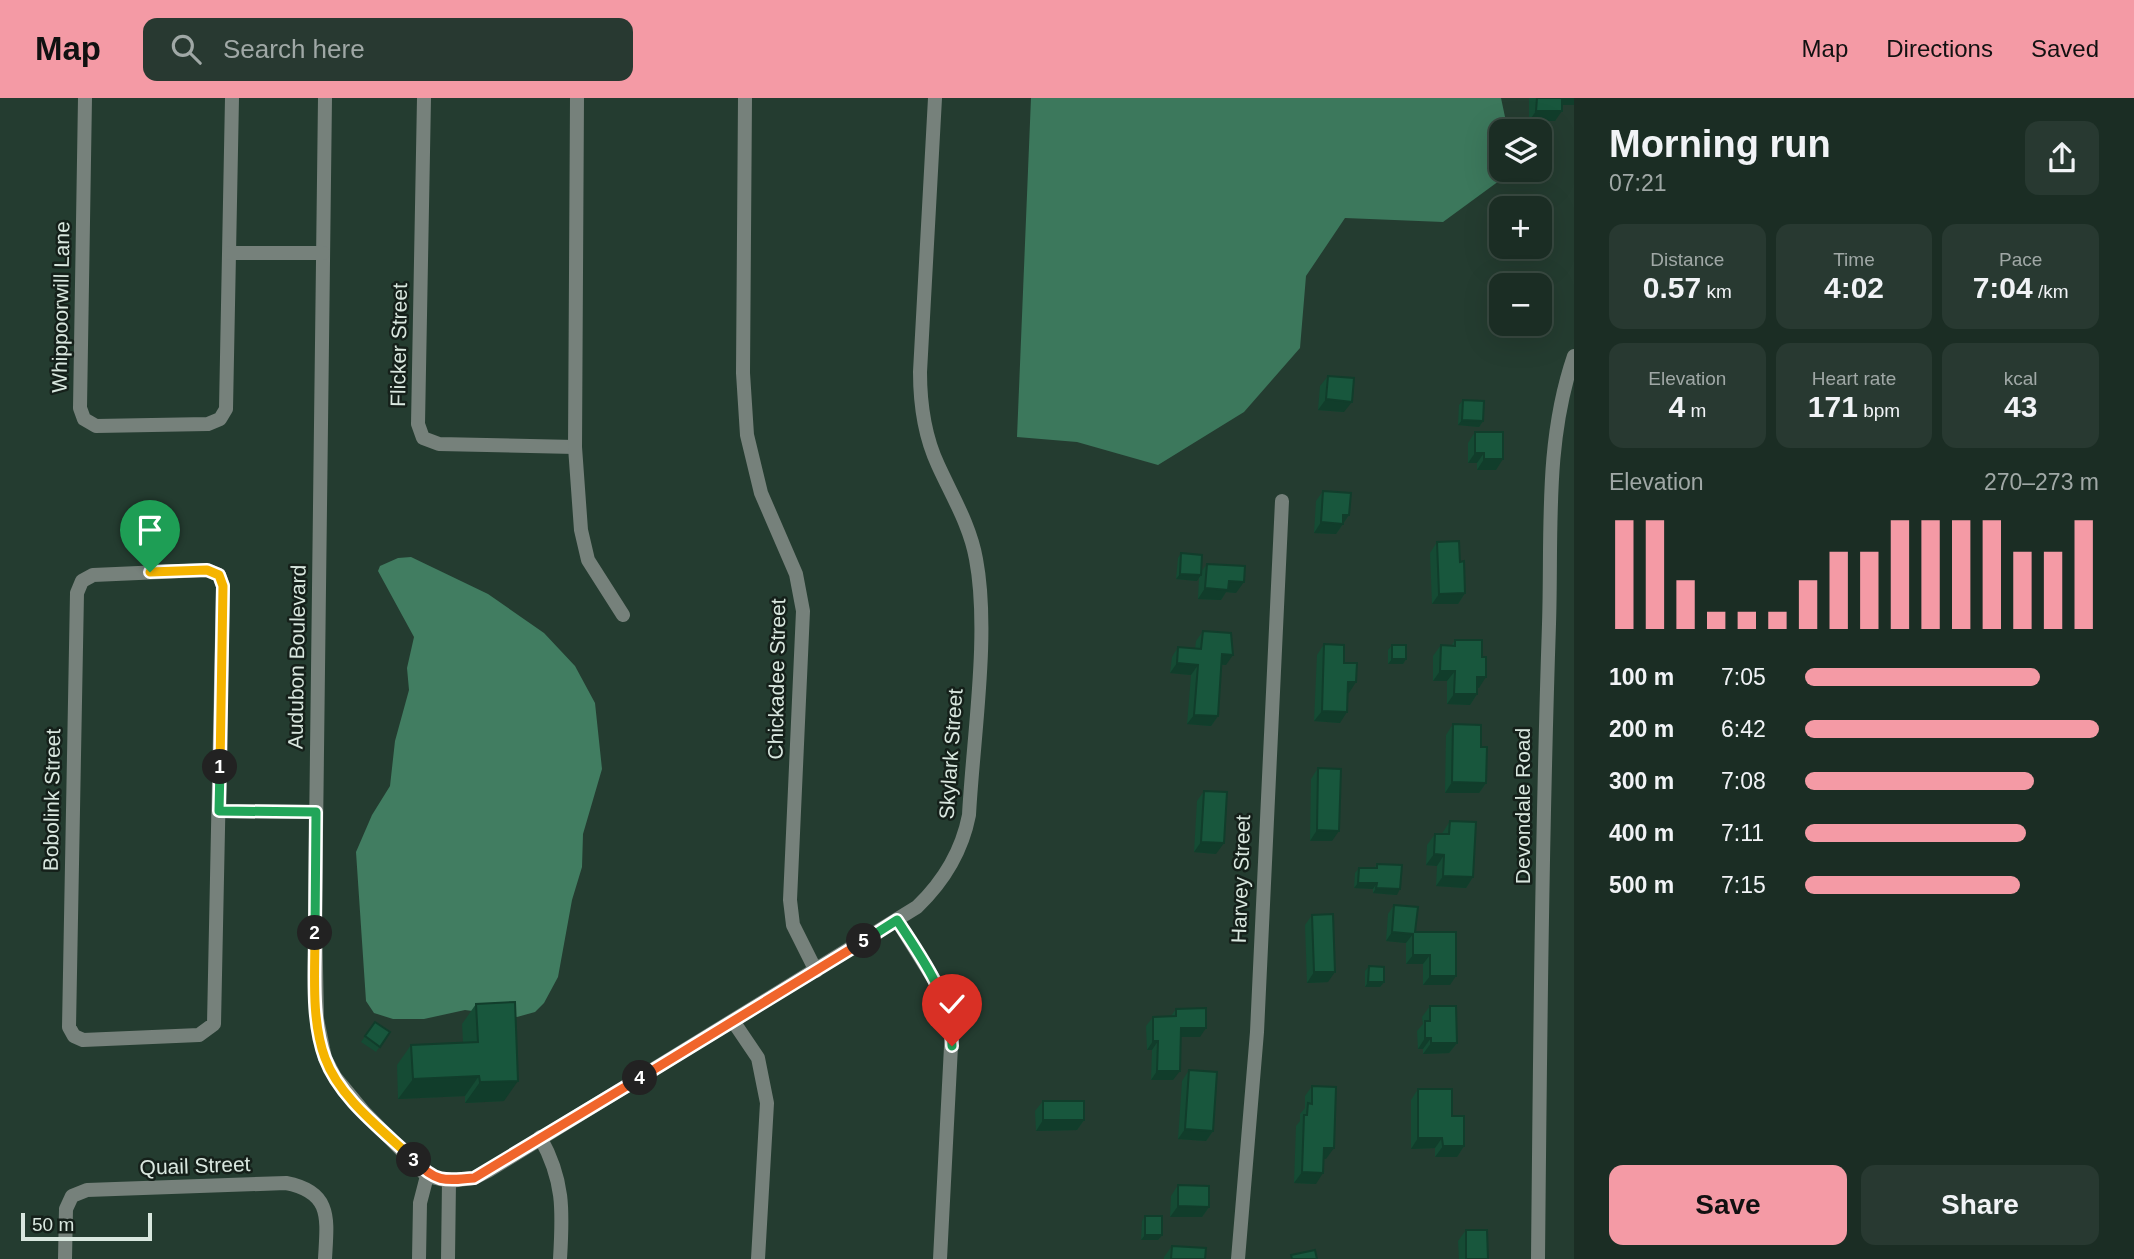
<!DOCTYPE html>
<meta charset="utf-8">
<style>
:root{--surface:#1b2d24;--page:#283931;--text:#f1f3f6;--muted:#a0a8a6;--line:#394941;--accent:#f49aa5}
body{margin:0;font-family:Helvetica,sans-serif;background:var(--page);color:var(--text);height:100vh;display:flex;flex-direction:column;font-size:26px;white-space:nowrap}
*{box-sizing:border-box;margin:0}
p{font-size:23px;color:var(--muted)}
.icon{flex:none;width:38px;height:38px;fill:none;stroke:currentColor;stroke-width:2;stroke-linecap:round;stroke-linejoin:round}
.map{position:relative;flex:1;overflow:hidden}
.panel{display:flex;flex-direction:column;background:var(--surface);width:560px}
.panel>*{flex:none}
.buttons{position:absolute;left:1489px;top:21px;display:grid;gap:14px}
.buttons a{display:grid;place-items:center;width:63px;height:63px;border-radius:14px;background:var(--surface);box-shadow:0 7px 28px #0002,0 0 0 2px var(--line);font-size:35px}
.scale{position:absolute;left:21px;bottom:18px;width:131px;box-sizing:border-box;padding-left:7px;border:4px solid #d9e7df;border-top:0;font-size:19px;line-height:24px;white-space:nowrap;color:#d9e7df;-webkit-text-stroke:5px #15201a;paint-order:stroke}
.pin{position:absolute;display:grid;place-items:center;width:60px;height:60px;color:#fff;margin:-72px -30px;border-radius:50% 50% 50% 0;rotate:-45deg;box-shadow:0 0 7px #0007}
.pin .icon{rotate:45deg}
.km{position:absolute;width:35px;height:35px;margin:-18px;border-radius:50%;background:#222;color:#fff;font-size:19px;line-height:35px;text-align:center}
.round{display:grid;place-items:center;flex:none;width:74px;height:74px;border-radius:14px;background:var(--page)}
.overview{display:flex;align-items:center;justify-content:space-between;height:119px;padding:0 35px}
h1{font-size:38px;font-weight:700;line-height:52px}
.stats{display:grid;grid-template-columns:repeat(3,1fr);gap:10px;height:119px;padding:7px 35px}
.stats div{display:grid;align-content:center;border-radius:14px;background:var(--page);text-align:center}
.stats b{font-size:30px;font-weight:700}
.stats small{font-size:19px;font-weight:400}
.stats p{font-size:19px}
.chart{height:196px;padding:14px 35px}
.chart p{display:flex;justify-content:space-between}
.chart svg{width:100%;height:126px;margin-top:7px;stroke:var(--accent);stroke-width:6}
.button{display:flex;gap:14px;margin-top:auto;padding:14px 35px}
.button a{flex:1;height:80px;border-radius:14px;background:var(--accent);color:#111;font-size:28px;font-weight:700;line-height:80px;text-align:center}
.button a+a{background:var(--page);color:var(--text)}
ul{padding:0 35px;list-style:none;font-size:23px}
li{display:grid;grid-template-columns:112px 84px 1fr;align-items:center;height:52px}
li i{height:18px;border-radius:9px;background:var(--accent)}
header{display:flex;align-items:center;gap:42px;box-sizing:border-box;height:98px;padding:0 35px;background:var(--accent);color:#111}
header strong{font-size:33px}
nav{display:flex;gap:38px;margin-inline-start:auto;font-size:24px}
.search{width:490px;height:63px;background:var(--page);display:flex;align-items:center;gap:18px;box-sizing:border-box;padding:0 24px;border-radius:14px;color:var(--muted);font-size:26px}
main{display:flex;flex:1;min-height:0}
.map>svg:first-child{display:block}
.forest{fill:#3c785c}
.water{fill:#417d61}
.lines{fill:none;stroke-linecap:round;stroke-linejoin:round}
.minor{stroke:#76817b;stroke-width:14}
.wall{fill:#154b34}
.shaded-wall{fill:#113d2b}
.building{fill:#18573d;stroke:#113d2b;stroke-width:2}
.split-1-casing{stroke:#fff;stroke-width:14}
.split-2-casing{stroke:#fff;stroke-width:14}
.split-3-casing{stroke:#fff;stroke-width:14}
.split-4-casing{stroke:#fff;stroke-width:14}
.split-5-casing{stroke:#fff;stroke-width:14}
.split-6-casing{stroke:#fff;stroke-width:14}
.split-1{stroke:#f5b400;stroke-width:9}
.split-2{stroke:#22a559;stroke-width:9}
.split-3{stroke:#f5b400;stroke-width:9}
.split-4{stroke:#f0652b;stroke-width:9}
.split-5{stroke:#f0652b;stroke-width:9}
.split-6{stroke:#22a559;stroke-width:9}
.labels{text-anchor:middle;stroke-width:5;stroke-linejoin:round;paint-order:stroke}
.street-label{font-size:21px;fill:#d9e7df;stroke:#15201a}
</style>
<header>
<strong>Map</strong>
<div class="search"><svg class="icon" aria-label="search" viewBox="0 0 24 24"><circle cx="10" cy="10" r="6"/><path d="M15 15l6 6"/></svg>Search here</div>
<nav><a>Map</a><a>Directions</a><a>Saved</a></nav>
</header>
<main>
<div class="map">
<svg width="1574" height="1161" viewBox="0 0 1574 1161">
<rect width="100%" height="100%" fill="#243c30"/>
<polygon class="forest" points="1031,0 1501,0 1508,33 1502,33 1502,72 1514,72 1443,124 1345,120 1306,178 1300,250 1244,314 1158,367 1077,344 1017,339"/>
<polygon class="water" points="411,459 488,496 544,535 575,568 595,605 602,671 583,736 582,769 572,802 558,879 544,905 535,914 517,919 465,912 424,921 393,921 374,915 366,903 356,754 372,717 390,688 395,643 409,592 407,570 414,539 378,473 380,468 398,460"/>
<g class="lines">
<g class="minor">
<polyline points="85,0 80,310 84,321 96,328 208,326 220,321 226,311 232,0"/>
<path d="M 325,0 L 315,817 L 317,921 L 325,960 L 335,979 L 364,1014 L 427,1078 L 449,1083 L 474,1080 L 488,1073 L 917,809 C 943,784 962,753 969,717 C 973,640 990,535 976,461 C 970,427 952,398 938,367 C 924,337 920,307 920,274 L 935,0"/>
<polyline points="424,0 418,326 423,340 439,346 575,349"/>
<polyline points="577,0 575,349 581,432 588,462 623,517"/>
<polyline points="745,0 743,275 747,337 761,395 796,476 803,513 790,802 793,827 816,873"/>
<polyline points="230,155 323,155"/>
<polygon points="207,472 219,477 223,488 214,926 199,937 83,942 74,938 69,929 77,495 82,483 93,477"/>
<polyline points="219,713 316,714"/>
<polyline points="897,822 943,896 952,929 940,1161"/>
<polyline points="733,923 758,960 767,1005 758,1161"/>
<path d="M 540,1039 C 564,1082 563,1112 560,1161"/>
<path d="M 65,1161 L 66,1111 L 72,1098 L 87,1092 L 286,1085 C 333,1094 327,1122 325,1161"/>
<polyline points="419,1161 420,1105 427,1078"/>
<polyline points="448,1161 449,1083"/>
<polyline points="1238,1161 1257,934 1282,403"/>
<path d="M 1538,1161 C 1540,949 1542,737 1549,526 C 1552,436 1544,345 1574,258"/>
</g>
</g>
<g class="wall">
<polygon points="1529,0 1574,0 1574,7 1562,7 1555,23 1529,23"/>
<polygon points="1328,278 1344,314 1318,312 1320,288"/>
<polygon points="1463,302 1483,323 1479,329 1458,327 1459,307"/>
<polygon points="1475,334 1496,372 1477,372 1477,365 1468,365 1468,345"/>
<polygon points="1323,393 1349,417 1336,436 1314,435 1316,403"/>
<polygon points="1437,444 1465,495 1458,506 1432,506 1430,455"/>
<polygon points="1181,455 1201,474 1207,466 1236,495 1226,494 1221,502 1198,501 1199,479 1197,483 1176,481 1178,460"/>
<polygon points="1203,533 1226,567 1222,567 1218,618 1211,628 1187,626 1191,577 1170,575 1172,559 1178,549 1195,551 1196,543"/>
<polygon points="1455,542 1479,590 1477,590 1477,596 1470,607 1447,606 1447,583 1433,583 1433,558 1441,547 1451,548"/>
<polygon points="1324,546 1344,565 1356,584 1348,595 1340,625 1314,623 1317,557"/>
<polygon points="1392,547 1406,561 1403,566 1388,566 1388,552"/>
<polygon points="1453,626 1481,649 1486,685 1479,695 1445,695 1446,637"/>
<polygon points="1318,670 1332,743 1310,743 1311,681"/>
<polygon points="1204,693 1216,756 1194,754 1197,703"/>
<polygon points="1450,723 1473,779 1466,790 1436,788 1437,768 1426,767 1427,747 1435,736 1442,736 1443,734"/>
<polygon points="1377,766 1397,797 1373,795 1373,791 1354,790 1355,775 1359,770 1374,770"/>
<polygon points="1394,807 1415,834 1450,887 1423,887 1423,866 1406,866 1406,845 1386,843 1388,816"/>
<polygon points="1312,817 1328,884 1307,885 1305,827"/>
<polygon points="1369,868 1384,884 1380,889 1365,889 1365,873"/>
<polygon points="476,906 504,1003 465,1005 465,998 398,1001 397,967 411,947 463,944 462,926"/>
<polygon points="1430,908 1457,945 1449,955 1423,956 1423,951 1418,951 1417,933 1423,926 1422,919"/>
<polygon points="1176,911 1200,939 1181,939 1173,982 1151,982 1152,952 1147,952 1146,928 1153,919 1171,918"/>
<polygon points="375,924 390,934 376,954 361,944"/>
<polygon points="1189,972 1213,1033 1206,1043 1178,1041 1182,983"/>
<polygon points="1312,988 1326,1061 1324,1061 1316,1086 1294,1085 1296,1028 1300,1023 1300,1016 1305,1010 1305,998"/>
<polygon points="1418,991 1452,1018 1464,1048 1457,1059 1435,1059 1435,1050 1411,1051 1411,1002"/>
<polygon points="1043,1003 1084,1022 1077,1032 1036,1033 1035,1013"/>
<polygon points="1178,1087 1209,1109 1202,1119 1170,1119 1171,1098"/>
<polygon points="1145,1118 1162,1137 1158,1142 1141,1142 1142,1123"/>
<polygon points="1466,1132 1488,1161 1459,1161 1458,1143"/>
<polygon points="1172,1148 1205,1161 1164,1161 1164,1159"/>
</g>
<g class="shaded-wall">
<polygon points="1560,0 1574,0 1574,7 1555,7"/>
<polygon points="1536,13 1562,13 1555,23 1529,23"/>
<polygon points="1326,301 1352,304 1344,314 1318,312"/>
<polygon points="1462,322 1483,323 1479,329 1458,327"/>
<polygon points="1475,355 1484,355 1477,365 1468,365"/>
<polygon points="1484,361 1503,361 1496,372 1477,372"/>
<polygon points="1343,417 1349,417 1336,436 1314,435 1321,424"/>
<polygon points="1180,476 1201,477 1197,483 1176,481"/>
<polygon points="1229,483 1244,484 1236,495 1226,494 1221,502 1198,501 1205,490"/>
<polygon points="1465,495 1458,506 1432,506 1439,496"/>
<polygon points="1222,556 1233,557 1226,567 1216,566"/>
<polygon points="1392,561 1406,561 1403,566 1388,566"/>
<polygon points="1177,565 1198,567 1191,577 1170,575"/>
<polygon points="1440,573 1455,573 1447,583 1433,583"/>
<polygon points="1477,579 1486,579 1479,590 1470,590"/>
<polygon points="1348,584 1356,584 1349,595 1341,594"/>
<polygon points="1454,596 1477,596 1470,607 1447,606"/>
<polygon points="1322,613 1347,614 1340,625 1314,623"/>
<polygon points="1194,617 1218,618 1211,628 1187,626"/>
<polygon points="1452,684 1486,685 1479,695 1445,695"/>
<polygon points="1317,732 1339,733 1332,743 1310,743"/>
<polygon points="1201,744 1224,745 1216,756 1194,754"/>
<polygon points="1434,756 1444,757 1437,768 1426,767"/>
<polygon points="1443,778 1473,779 1466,790 1436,788"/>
<polygon points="1358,785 1377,785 1373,791 1354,790"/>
<polygon points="1376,790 1400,791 1397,797 1373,795"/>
<polygon points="1392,834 1413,836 1406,845 1386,843"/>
<polygon points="1413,857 1430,857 1423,866 1406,866"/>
<polygon points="1314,874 1335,874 1328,884 1307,885"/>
<polygon points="1430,878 1456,878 1450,887 1423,887"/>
<polygon points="1368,884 1384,884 1380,889 1365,889"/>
<polygon points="1181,930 1206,930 1200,939 1175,939"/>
<polygon points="1425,940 1431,940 1423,951 1418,951"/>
<polygon points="1153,943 1158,943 1152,952 1147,952"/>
<polygon points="1431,945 1457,945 1449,955 1423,956"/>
<polygon points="1157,973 1180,973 1173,982 1151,982"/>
<polygon points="479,978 465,998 398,1001 413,981"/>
<polygon points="518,983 504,1003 465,1005 480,984"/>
<polygon points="1043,1022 1084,1022 1077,1032 1036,1033"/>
<polygon points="1185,1031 1213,1033 1206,1043 1178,1041"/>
<polygon points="1418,1040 1442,1040 1435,1050 1411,1051"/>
<polygon points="1443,1048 1464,1048 1457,1059 1435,1059"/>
<polygon points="1324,1050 1334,1050 1326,1061 1317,1061"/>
<polygon points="1302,1074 1323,1075 1316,1086 1294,1085"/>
<polygon points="1178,1108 1209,1109 1202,1119 1170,1119"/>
<polygon points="1145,1137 1162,1137 1158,1142 1141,1142"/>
</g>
<g class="building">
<polygon points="1537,0 1562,0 1562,13 1536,13"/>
<polygon points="1328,278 1354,280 1352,304 1326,301"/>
<polygon points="1463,302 1484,303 1483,323 1462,322"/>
<polygon points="1475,334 1503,334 1503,361 1484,361 1484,355 1475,355"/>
<polygon points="1323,393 1351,395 1349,417 1343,417 1343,426 1321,424"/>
<polygon points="1459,443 1460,464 1464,463 1465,495 1439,496 1437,444"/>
<polygon points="1181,455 1202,457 1201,477 1180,476"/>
<polygon points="1207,466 1245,468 1244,484 1229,483 1228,492 1205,490"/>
<polygon points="1203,533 1231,535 1233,557 1222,556 1218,618 1194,617 1198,567 1177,565 1178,549 1201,551"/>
<polygon points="1455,542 1482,542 1482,559 1486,559 1486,579 1477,579 1477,596 1454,596 1455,573 1440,573 1441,547 1455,548"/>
<polygon points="1324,546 1344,547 1344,565 1357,565 1356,584 1348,584 1347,614 1322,613"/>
<rect x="1392" y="547" width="14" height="14"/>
<polygon points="1453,626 1481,627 1481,649 1487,649 1486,685 1452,684"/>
<polygon points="1318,670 1341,671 1339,733 1317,732"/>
<polygon points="1204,693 1227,694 1224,745 1201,744"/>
<polygon points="1450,723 1476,724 1473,779 1443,778 1444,757 1434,756 1435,736 1449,736"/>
<polygon points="1377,766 1402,767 1400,791 1376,790 1377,785 1358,785 1359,770 1377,770"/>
<polygon points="1394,807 1418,809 1415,834 1456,834 1456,878 1430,878 1430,857 1413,857 1413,836 1392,834"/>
<polygon points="1333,816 1335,874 1314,874 1312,817"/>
<polygon points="1369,868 1384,869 1384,884 1368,884"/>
<polygon points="515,904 518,983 480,984 479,978 413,981 411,947 478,944 476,906"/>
<polygon points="1430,908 1456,908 1457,945 1431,945 1431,940 1425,940 1425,923 1430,923"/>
<polygon points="1206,910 1206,930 1181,930 1180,973 1157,973 1158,943 1153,943 1153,919 1176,918 1176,911"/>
<polygon points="375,924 390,934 380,949 365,938"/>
<polygon points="1189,972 1217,974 1213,1033 1185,1031"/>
<polygon points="1312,988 1336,989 1334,1050 1324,1050 1323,1075 1302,1074 1304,1017 1307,1017 1308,1005 1312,1006"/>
<polygon points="1418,991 1452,991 1452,1018 1464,1018 1464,1048 1443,1048 1442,1040 1418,1040"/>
<rect x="1043" y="1003" width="41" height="19"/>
<polygon points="1178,1087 1209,1088 1209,1109 1178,1108"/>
<rect x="1145" y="1118" width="17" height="19"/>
<polygon points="1466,1132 1487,1132 1488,1161 1466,1161"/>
<polygon points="1172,1148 1206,1150 1205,1161 1171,1161"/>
<polygon points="1315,1152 1317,1161 1292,1161 1291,1157"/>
</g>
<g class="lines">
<g class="split-1-casing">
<polyline id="split-1" points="150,474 207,472 219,477 223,488 220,669"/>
</g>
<g class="split-2-casing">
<polyline id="split-2" points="220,669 219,713 316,714 315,835"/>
</g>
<g class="split-3-casing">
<path id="split-3" d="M 315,835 C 315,875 311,922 325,960 C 340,1001 384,1033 414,1062"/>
</g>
<g class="split-4-casing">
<path id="split-4" d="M 414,1062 C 435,1084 444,1083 474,1080 L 640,980"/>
</g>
<g class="split-5-casing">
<polyline id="split-5" points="640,980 864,843"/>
</g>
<g class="split-6-casing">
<path id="split-6" d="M 864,843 L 897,822 C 923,862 951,899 952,948"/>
</g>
<use href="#split-1" class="split-1"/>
<use href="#split-2" class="split-2"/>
<use href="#split-3" class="split-3"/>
<use href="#split-4" class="split-4"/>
<use href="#split-5" class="split-5"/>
<use href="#split-6" class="split-6"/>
</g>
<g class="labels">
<g class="street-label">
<text transform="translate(61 209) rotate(-89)" y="7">Whippoorwill Lane</text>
<text transform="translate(399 247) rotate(-89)" y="7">Flicker Street</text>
<text transform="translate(297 559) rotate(-89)" y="7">Audubon Boulevard</text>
<text transform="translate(777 581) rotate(-89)" y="7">Chickadee Street</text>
<text transform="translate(951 656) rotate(-86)" y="7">Skylark Street</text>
<text transform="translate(52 702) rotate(-89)" y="7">Bobolink Street</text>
<text transform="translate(1523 708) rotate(-90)" y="7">Devondale Road</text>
<text transform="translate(1241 781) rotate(-88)" y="7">Harvey Street</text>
<text transform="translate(195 1068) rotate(-2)" y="7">Quail Street</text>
</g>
</g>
</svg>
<div class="buttons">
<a><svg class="icon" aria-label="layers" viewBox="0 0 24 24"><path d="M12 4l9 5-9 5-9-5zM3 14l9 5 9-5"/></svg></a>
<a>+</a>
<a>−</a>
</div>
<div class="scale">50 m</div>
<div class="pin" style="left:150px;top:474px;background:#1e9e55"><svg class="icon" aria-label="arrive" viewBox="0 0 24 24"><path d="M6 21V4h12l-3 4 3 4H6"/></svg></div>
<div class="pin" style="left:952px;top:948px;background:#d93025"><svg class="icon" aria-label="check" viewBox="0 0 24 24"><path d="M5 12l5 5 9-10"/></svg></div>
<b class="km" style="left:220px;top:669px">1</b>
<b class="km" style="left:315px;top:835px">2</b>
<b class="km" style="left:414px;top:1062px">3</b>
<b class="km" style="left:640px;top:980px">4</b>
<b class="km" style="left:864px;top:843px">5</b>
</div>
<section class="panel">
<div class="overview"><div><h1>Morning run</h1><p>07:21</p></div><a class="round"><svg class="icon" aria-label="share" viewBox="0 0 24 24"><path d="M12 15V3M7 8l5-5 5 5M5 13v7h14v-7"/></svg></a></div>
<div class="stats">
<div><p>Distance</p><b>0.57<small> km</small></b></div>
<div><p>Time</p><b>4:02</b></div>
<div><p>Pace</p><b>7:04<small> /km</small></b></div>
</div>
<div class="stats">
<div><p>Elevation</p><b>4<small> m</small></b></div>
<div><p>Heart rate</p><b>171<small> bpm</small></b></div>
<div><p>kcal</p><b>43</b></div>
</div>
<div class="chart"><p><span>Elevation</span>270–273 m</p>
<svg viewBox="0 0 160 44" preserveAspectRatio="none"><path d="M5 44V6M15 44V6M25 44V27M35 44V38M45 44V38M55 44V38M65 44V27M75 44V17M85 44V17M95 44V6M105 44V6M115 44V6M125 44V6M135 44V17M145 44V17M155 44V6"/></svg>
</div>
<ul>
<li><b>100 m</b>7:05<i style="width:80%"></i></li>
<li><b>200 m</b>6:42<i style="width:100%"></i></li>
<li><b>300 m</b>7:08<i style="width:78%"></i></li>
<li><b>400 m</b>7:11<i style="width:75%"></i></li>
<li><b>500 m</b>7:15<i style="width:73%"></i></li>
</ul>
<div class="button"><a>Save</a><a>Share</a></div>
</section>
</main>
